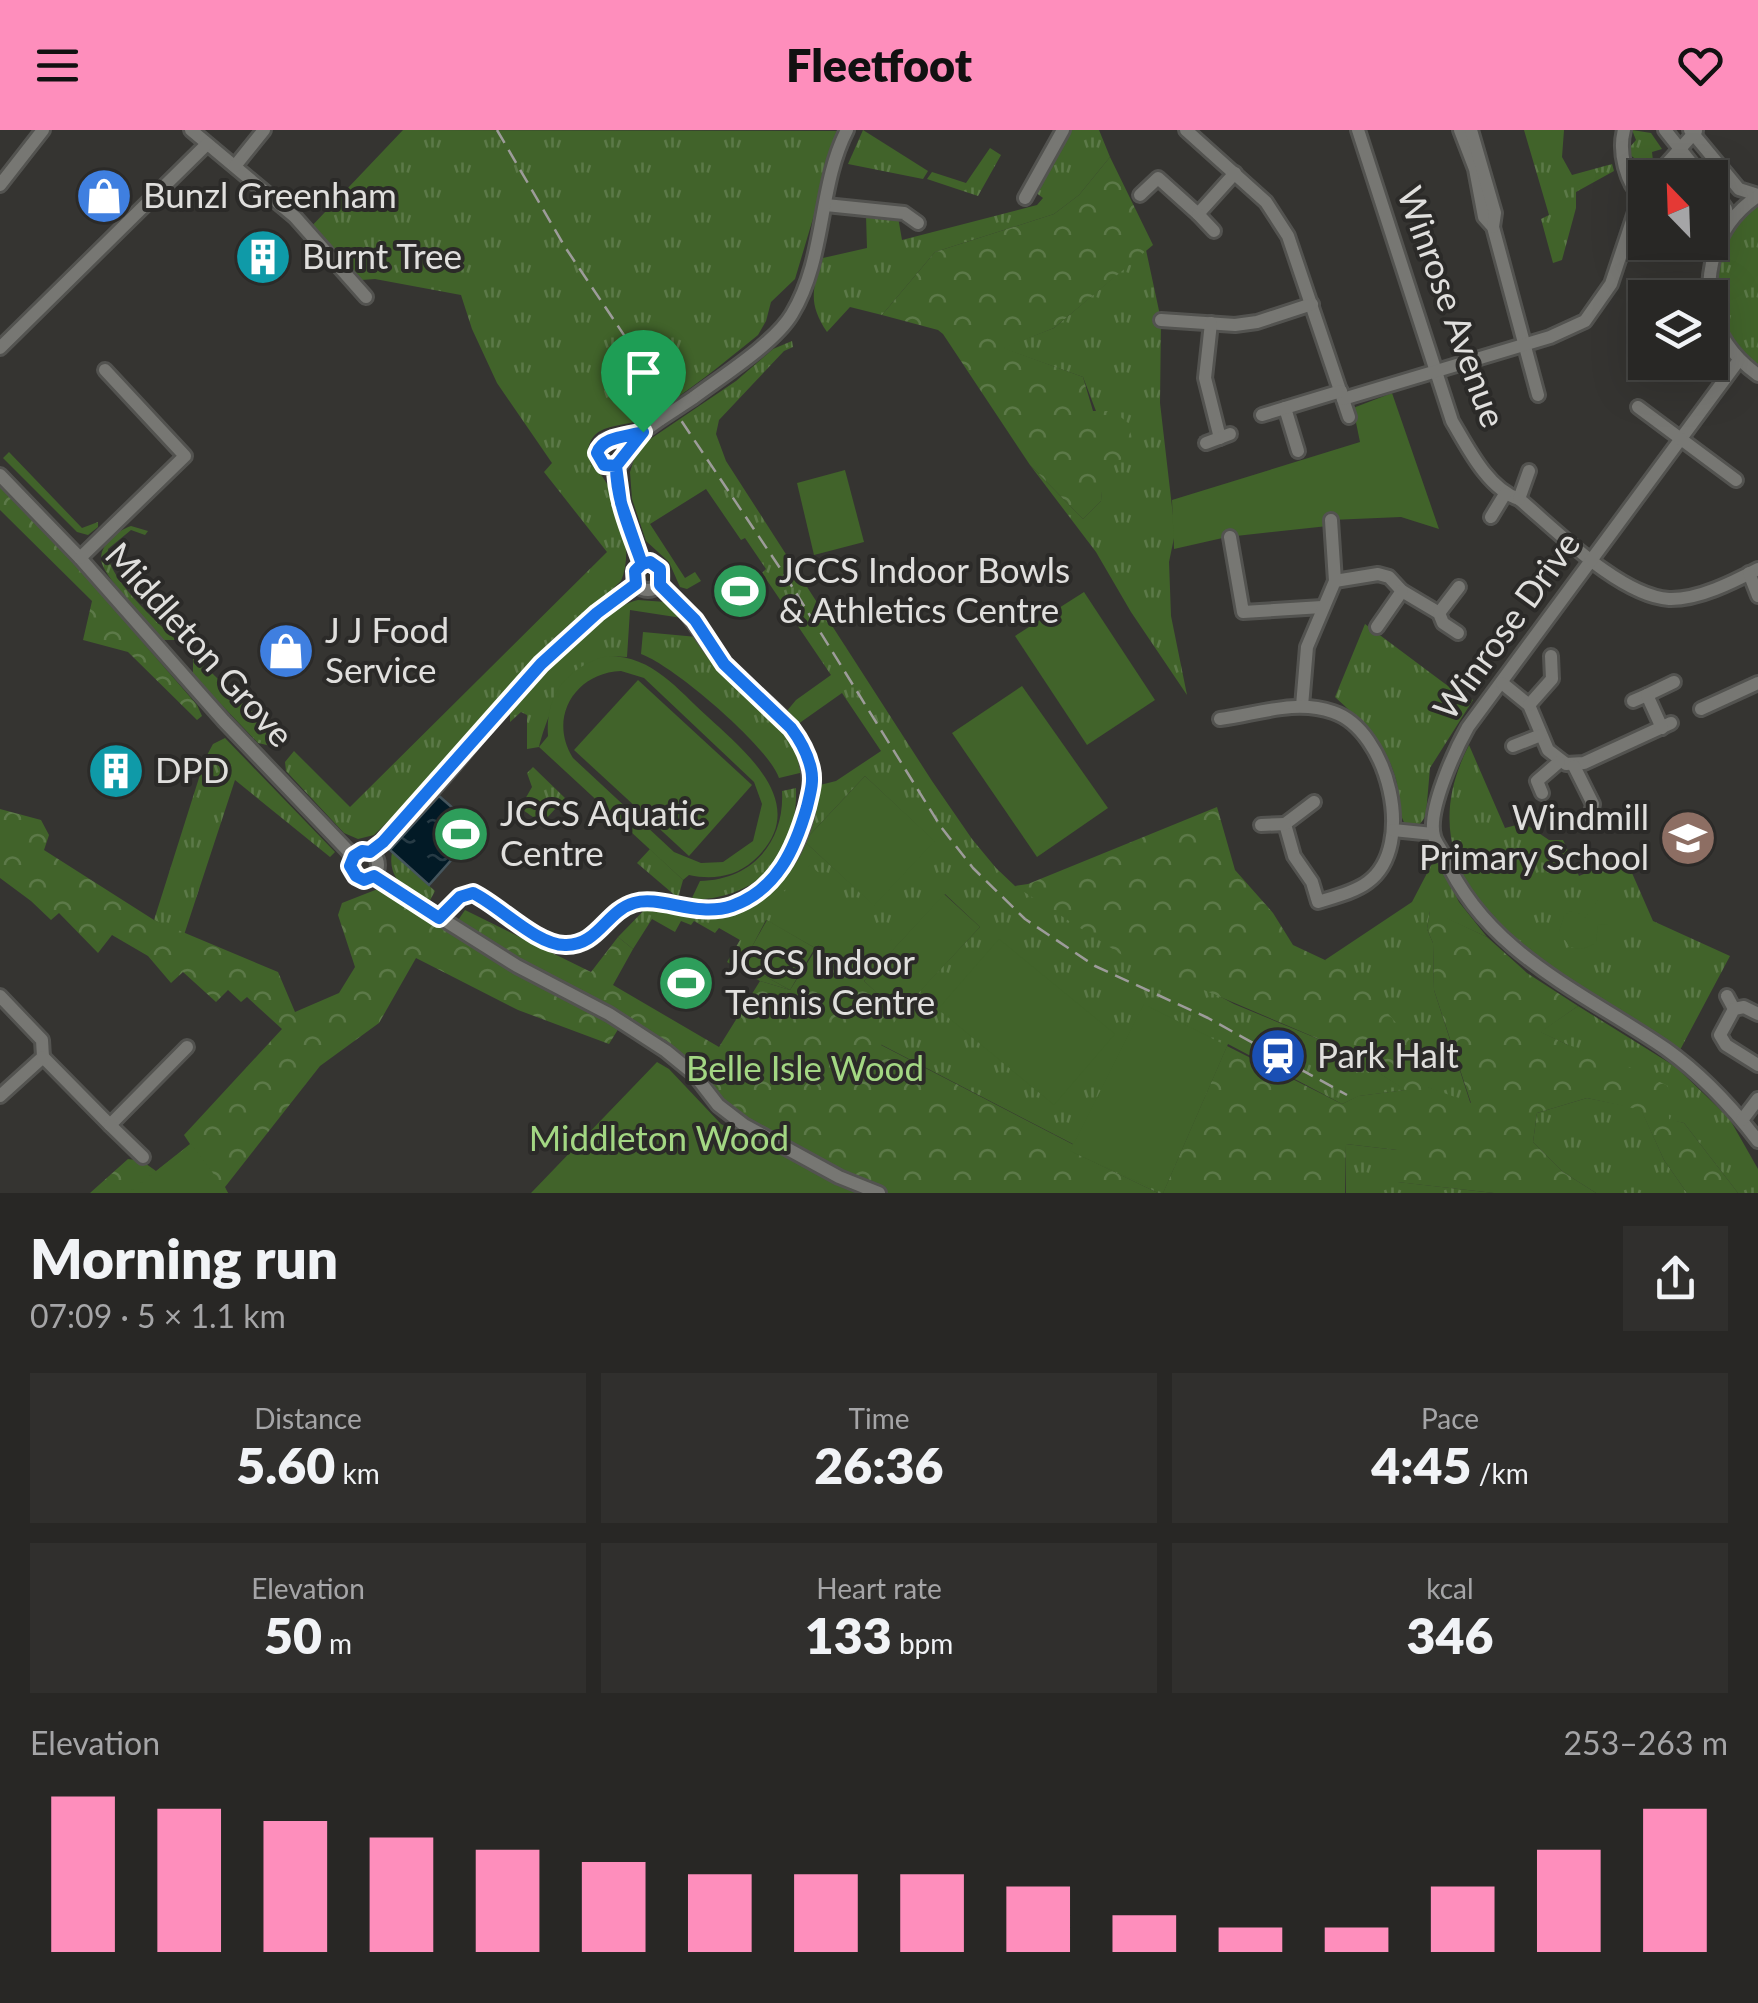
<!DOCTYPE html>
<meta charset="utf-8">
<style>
:root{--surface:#282725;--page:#302f2d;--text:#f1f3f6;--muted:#a5a5a7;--line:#444442;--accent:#fe8ebc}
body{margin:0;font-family:Lato,sans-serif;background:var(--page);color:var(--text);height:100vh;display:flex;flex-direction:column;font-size:38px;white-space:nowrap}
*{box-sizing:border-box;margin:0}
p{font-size:32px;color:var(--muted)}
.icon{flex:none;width:55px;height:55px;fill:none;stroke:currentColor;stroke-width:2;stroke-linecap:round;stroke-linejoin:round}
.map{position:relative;height:1063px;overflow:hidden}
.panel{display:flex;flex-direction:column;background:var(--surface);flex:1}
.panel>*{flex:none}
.needle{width:65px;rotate:337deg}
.fabs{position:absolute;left:1628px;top:30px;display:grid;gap:20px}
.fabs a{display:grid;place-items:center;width:100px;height:100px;border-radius:0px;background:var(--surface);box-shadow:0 10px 40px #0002,0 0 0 2px var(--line);font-size:50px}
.pin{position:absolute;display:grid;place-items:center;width:85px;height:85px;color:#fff;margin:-102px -42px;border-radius:50% 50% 50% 0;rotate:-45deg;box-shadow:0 0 10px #0007}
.pin .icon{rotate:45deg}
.round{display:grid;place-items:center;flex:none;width:105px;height:105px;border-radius:0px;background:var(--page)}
.head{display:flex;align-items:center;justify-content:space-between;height:170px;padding:0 30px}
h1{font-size:55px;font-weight:800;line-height:75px}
.stats{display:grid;grid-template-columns:repeat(3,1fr);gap:15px;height:170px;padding:10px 30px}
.stats div{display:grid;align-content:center;border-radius:0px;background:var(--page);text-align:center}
.stats b{font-size:50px;font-weight:800}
.stats small{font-size:28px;font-weight:400}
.stats p{font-size:28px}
.chart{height:280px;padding:20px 30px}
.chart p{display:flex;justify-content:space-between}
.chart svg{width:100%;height:180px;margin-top:10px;stroke:var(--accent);stroke-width:6}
header{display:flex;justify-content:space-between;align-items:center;height:130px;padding:0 30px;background:var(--accent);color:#111;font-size:45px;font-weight:800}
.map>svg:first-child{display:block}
.grass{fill:url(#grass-tufts);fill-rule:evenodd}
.forest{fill:url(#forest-crowns)}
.park{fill:#41632a;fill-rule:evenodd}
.water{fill:url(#water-ripples);stroke:#45555d;stroke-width:2.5}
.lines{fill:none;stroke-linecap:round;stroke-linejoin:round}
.minor-casing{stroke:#535350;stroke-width:18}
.minor{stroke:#777773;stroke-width:12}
.rail{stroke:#9d9c9a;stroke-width:2.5;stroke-dasharray:15 8;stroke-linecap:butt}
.minor-bridge-casing{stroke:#535350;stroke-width:18;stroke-linecap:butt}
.minor-bridge{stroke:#777773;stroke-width:12}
.route-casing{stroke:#fff;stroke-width:20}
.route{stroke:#1a73e8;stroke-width:12}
.labels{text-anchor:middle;stroke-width:8;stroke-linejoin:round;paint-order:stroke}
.poi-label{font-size:35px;fill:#e0dfdd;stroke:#2b2a28;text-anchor:start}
.street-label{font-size:35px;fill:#e0dfdd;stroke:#2b2a28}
.park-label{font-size:35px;fill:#a3d783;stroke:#2b2a28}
</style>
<header><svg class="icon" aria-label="menu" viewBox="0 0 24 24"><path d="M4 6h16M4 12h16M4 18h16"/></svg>Fleetfoot<svg class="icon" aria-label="heart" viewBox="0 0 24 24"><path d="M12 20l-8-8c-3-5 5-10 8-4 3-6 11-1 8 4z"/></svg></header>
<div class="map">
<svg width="1758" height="1063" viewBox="0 0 1758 1063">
<defs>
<pattern id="grass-tufts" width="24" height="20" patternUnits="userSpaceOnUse" patternTransform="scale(2.5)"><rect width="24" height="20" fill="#41632a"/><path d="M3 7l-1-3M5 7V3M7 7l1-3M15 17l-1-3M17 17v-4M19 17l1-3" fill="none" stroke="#5c7948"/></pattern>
<pattern id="forest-crowns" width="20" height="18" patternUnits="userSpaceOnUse" patternTransform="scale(2.5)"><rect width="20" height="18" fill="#41632a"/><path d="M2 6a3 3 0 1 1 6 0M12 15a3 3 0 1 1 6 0" fill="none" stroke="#5c7948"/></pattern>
<pattern id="water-ripples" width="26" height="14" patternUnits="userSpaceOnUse" patternTransform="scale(2.5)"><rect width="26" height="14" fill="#021a26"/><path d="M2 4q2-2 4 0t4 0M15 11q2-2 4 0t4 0" fill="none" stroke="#273b45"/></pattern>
</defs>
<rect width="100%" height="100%" fill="#353431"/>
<g class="grass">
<path d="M 403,0 L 839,1 L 795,149 L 771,172 L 766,191 L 758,205 C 722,234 686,264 647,287 C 632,296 609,293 596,304 C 586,313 586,329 595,338 C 619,362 635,419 621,451 L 523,543 L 448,633 L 374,705 L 358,709 L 344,703 L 286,641 L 285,632 L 294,621 L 350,677 L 607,422 L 544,342 L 552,333 L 497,253 L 472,199 L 461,165 L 375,149 L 361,150 L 334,129 L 308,100 Z"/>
<polygon points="863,0 928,41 923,49 848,34"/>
<path d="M 1070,0 L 1099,0 L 1110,27 L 1079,65 L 1054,84 L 935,122 L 882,185 L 850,177 L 827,202 C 808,174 812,158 823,128 L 867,118 L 866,85 L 898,87 L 902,110 L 1037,75 L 1043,68 L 1035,62 Z"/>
<polygon points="1524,0 1564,0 1562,27 1572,45 1612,34 1614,41 1576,62 1576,78 1562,130 1553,133 1541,89 1549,85"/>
<polygon points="1632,0 1651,3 1662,19 1652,22 1653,31 1638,53 1634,40 1637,30 1630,25 1630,17 1636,10"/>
<polygon points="990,18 1001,25 978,66 927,49 932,42 966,53"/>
<path d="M 1758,76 L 1758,237 C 1701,197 1702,116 1758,76 Z"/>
<polygon points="1146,120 1161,190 1160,273 1175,403 1169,432 1171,486 1187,565 1131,482 1096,422 1030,335 1083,389 1101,371 1102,351 1115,331 1083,247 1002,218 1054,198"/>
<path d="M 792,211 L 793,217 L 784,221 L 719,290 L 716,304 L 726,331 L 932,651 L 972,709 L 996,738 L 1015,756 L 1234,874 L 1340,918 L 1406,960 L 1359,966 L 1342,974 L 1228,914 L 1163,1063 L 1158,1063 L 1070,1021 L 1073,1014 L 880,914 L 820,814 L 815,818 L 766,790 L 743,834 L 790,860 L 760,851 L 727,832 L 740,810 L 719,798 L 715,803 L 694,791 L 691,795 L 681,791 L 675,802 L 652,789 L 633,819 L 618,807 L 653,771 L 732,775 L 779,743 L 812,657 L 836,651 L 881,621 L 842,563 L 791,599 L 781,588 L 796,570 L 831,545 L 762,443 L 766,439 L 745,408 L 741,410 L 706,359 L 650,394 L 685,448 L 695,442 L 701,451 L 687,459 L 680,457 L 669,432 L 646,411 L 632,369 L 630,342 L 636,323 L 640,316 L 736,251 L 773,219 ZM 865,646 L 934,711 L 874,775 L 804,711 ZM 945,764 L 980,797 L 899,883 L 864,851 Z"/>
<polygon points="9,322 82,398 98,392 98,397 88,405 77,402 3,328"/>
<path d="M 131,396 L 148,401 L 145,405 L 131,400 L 108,419 C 104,446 158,492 176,510 L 163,510 C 148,492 112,456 103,436 C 95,418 116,401 131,396 Z"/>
<path d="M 638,470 L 666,472 L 682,488 L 630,480 L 627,527 C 575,520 550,574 539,617 L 527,619 L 527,585 L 521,582 L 510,592 L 510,584 C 539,552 596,480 638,470 Z"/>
<path d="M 1365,494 L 1448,556 L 1473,570 L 1430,638 L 1426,684 C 1422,694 1417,698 1407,697 C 1397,684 1400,665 1396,650 C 1386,612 1362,592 1335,567 Z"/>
<path d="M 643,502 L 697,507 C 709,521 719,537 732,550 C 760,579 795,600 804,642 L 779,648 C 769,617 673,535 641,524 Z"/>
<polygon points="193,525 282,610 271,616 258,613 193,545"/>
<polygon points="225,608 335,722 330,727 235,650 184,805 154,790 205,629 213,614"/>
<path d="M 1469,615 L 1505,698 L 1524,693 L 1549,710 L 1563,710 L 1579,746 L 1625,727 L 1653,791 L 1730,826 L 1680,920 C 1574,853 1389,770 1469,615 Z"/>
<polygon points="533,637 565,668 546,689 533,687 520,678 532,657 527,643"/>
<path d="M 796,658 C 798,726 760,768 691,770 L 700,751 C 752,750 785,712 782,661 Z"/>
<polygon points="650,719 683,750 678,768 637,733"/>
<path d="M 392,722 L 435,761 L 428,774 C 407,761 387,749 392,722 Z"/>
<polygon points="1436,726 1459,772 1487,807 1430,781 1427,799 1433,813 1434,860 1471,975 1427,957 1439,945 1325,830 1412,772"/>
<polygon points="1578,876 1676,937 1729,988 1758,1039 1758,1063 1738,1063 1684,993 1669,990 1568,915 1540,902"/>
<polygon points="1587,968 1641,979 1664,1030 1687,1063 1596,1063 1563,1042 1533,1012 1537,983"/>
<polygon points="1346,1014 1397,1020 1398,1052 1494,1063 1346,1063"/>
</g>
<g class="forest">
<path d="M 1110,27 L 1153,115 L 1054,198 L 1004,218 L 1083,247 L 1093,281 L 1113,281 L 1127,292 L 1136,320 C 1112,333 1103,344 1101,371 L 1083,389 L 1030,335 L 943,204 L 938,200 L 882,185 L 935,122 L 1054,84 L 1079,65 Z"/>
<polygon points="0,357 84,444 197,575 202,586 197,590 128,522 83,510 92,471 0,380"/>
<polygon points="1217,677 1235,740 1273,783 1293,815 1325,830 1347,835 1440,945 1428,957 1471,973 1434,860 1433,813 1427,799 1430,780 1487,807 1527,843 1578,876 1541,902 1568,915 1611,928 1668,956 1669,989 1684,993 1738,1063 1687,1063 1664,1030 1641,980 1587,968 1537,983 1533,1012 1563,1042 1596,1063 1494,1063 1397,1052 1397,1020 1346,1014 1345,1063 1163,1063 1227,916 1342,974 1358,966 1405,960 1340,918 1122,825 1015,756 1028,754"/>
<polygon points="0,679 41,690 49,705 44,720 154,790 278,842 295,882 339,863 355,837 338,785 342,773 388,755 454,796 465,780 591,842 618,807 633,819 613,855 719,917 760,851 790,860 820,813 898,886 881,915 1074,1015 1071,1021 1158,1063 872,1063 744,995 694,944 622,893 609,914 518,880 416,828 379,893 320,936 225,1057 228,1063 90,1063 128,1029 142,1031 156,1041 190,1014 184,1005 282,899 247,867 241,872 228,860 216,872 183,842 171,853 148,826 112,805 98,823 59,783 51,790 31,771 0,748"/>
</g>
<g class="park">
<polygon points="1392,263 1439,399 1401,387 1331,390 1328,396 1227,407 1174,419 1172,370 1360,312 1353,278"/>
<polygon points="845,340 864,412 814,425 797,353"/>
<polygon points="1084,462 1155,570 1087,615 1015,506"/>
<path d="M 607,526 C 652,525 677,559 708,587 C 747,623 814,677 753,731 C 735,747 712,750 689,745 L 683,750 L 539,617 L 548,606 C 545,565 567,537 607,526 ZM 621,541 L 644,548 L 754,652 L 762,674 L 753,711 L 723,732 L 701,733 L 674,722 L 573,628 C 548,589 574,543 621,541 Z"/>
<polygon points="638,550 752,655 689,726 574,620"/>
<polygon points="1022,556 1108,678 1037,727 952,603"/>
<polygon points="865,646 935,711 874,776 804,711"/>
<polygon points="810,735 892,809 857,845 777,769"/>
<polygon points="944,764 980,797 899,884 864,851"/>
<path d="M 1598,770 L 1607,770 L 1614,776 L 1614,789 L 1608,794 L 1598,795 L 1596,812 C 1587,819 1579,821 1569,816 L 1559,801 L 1564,786 L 1574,779 L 1585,788 Z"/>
<polygon points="767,790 815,818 790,860 742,834"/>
<polygon points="999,809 1115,904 1054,975 938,879"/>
<polygon points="1144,874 1227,916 1163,1063 1070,1021"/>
<polygon points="657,932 669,939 721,994 861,1063 531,1063"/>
<polygon points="191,1014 228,1063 128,1063"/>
</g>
<polygon class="water" points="439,666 478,700 429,755 390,720"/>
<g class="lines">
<g class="minor-casing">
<g id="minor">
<polyline points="191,0 295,87 366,167"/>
<polyline points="1186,0 1266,72 1288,106 1349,287"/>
<path d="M 1358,0 L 1452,291 C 1468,318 1488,359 1519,369 C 1555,399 1620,466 1669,469 C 1698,470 1733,452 1758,439"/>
<polyline points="1460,0 1475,39 1484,87 1493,97 1538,265"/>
<polyline points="1471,0 1495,83 1493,97"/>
<path d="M 1624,0 C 1618,22 1626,53 1642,68"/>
<polyline points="1665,0 1703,48"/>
<polyline points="1690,0 1739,59 1758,65"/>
<polyline points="235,36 264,0"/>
<polyline points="1654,48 1696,1"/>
<polyline points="0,55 43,0"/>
<polyline points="1710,56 1726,79 1728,93"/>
<polyline points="1140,65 1158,48 1198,84 1235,43"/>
<polyline points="1025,68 1063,0"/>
<polyline points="826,75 904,83 918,93"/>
<polyline points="1198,84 1214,101"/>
<path d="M 1709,168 C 1708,126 1722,90 1758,66"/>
<path d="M 1710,175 C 1718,205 1732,226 1758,245"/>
<polyline points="1161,190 1235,195 1257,192 1312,174"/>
<polyline points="1211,193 1205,248 1220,308"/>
<polyline points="0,218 207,14"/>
<path d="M 1739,230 L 1468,597 C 1455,620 1427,681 1434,706 C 1435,712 1442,720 1444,726 C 1487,824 1583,862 1666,919 C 1701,944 1732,977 1758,1011"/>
<path d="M 693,268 C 721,247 775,213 792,184 C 826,128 818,56 847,0"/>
<polyline points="1343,269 1550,207 1585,191 1611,154 1634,85 1645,63"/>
<polyline points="1638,277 1736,350"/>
<polyline points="1285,278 1298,321"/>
<polyline points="1262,285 1341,261"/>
<circle cx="612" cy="323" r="14"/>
<polyline points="617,310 643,302 661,289"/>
<polyline points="1206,313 1230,304"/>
<polyline points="616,336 621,373 642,434"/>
<polyline points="0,345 80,428 224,591 353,726"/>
<polyline points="1519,369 1529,341"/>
<polyline points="1491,387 1505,364"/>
<polyline points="1230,407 1243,482 1322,477"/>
<polyline points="80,428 185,326 105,240"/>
<circle cx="648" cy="446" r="14"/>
<polyline points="1749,443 1758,466"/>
<polyline points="1335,451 1378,444 1389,447 1402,461 1439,483 1443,493 1458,503"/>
<polyline points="1439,483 1459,457"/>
<polyline points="1377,497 1402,461"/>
<polyline points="1502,553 1529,575 1548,620 1566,634 1584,633 1671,593"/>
<polyline points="1633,571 1647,565"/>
<polyline points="1529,575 1552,549 1551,526"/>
<polyline points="1302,576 1307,517 1335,451 1331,390"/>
<polyline points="1701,579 1758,553"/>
<path d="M 1220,589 C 1258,584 1295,569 1333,582 C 1388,600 1417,716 1368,752 C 1355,762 1334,767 1318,772 L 1312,752 L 1294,726 L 1285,694 L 1314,672"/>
<polyline points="1662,598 1647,565 1674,552"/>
<polyline points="1513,616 1541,605"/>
<polyline points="1574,636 1593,674 1591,684"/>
<polyline points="1542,663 1537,651 1559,632"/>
<polyline points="1261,695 1285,694"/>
<polyline points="1393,700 1433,704"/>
<circle cx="364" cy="735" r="14"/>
<path d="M 370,722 C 436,668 483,594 542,533 C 570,503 603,478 636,454"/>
<polyline points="374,746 517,836 609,884 666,921 694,944 718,975 744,995 839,1047 879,1063"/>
<path d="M 439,787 L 460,767 L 473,763 C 508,779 560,842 598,802 C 610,790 623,773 641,772 C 671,770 699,786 731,776 C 791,757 828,669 801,613 C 786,583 749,561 727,537 C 702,510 689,478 660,455"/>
<polyline points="0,866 42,910 43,927 0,966"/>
<polyline points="1727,866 1734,879"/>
<polyline points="1758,884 1744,877 1734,879 1720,905 1726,915 1758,935"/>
<polyline points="43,927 110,995 187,917"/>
<polyline points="1742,990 1758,969"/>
<polyline points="110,995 143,1027"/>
</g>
</g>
<use href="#minor" class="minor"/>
<polyline class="rail" points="497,0 565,117 788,450 941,697 973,738 1025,789 1095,836 1208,888 1347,965"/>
<g class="minor-bridge-casing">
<polyline id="minor-bridge" points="661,289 693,268"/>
</g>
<use href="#minor-bridge" class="minor-bridge"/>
</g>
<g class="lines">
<g class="route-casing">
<path id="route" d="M 643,302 L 616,336 L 621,373 L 642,434 L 635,441 L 636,454 L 597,483 L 541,534 L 383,712 L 370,722 L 362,721 L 354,726 L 350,736 L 356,746 L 364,750 L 374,746 L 439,788 L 460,767 L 473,763 C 500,776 536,815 565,815 C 598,816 606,781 634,773 C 661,765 696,788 732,776 C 777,760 795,719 807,677 C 810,664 814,652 811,639 C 808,625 800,610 791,598 L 724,534 L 695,490 L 660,455 L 660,439 L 650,432 L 642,434 C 631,403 616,370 616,336 L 604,335 L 597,323 C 603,306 627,307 643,302"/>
</g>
<use href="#route" class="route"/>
</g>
<defs>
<g id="shop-disc" transform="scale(2.875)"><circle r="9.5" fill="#3f7fe0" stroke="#2b2a28"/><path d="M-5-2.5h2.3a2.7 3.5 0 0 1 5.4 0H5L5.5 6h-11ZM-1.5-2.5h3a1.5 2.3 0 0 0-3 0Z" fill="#fff"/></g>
<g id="building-disc" transform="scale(2.875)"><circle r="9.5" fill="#0f9aa8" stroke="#2b2a28"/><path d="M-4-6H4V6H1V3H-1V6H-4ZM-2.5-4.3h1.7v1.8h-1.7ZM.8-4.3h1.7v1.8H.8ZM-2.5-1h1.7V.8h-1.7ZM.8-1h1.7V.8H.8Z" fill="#fff"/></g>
<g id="stadium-disc" transform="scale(2.875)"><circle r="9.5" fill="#2e9e5b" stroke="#2b2a28"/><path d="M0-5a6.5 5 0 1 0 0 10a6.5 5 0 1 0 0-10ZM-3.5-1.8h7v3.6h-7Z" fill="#fff"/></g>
<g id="school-disc" transform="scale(2.875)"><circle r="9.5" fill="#8d6e63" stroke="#2b2a28"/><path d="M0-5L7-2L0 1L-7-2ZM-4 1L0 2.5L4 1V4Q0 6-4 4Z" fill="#fff"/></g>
<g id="station-disc" transform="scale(2.875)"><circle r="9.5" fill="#1a4fb4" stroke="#2b2a28"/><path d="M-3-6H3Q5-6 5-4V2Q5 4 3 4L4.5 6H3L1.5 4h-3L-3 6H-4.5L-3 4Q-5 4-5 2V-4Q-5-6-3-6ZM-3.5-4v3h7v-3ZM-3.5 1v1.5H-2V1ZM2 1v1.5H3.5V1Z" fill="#fff"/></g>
</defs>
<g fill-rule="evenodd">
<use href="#shop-disc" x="104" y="66"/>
<use href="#building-disc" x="263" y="127"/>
<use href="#stadium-disc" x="740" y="461"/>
<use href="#shop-disc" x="286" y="521"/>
<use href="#building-disc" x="116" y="641"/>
<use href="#stadium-disc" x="461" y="704"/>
<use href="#school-disc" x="1688" y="708"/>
<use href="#stadium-disc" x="686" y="853"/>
<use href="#station-disc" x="1278" y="926"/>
</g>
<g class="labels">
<g class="poi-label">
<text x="143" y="78">Bunzl Greenham</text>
<text x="302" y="139">Burnt Tree</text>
<text x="779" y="453">JCCS Indoor Bowls<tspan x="779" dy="40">&amp; Athletics Centre</tspan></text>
<text x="325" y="513">J J Food<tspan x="325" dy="40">Service</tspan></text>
<text x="155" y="653">DPD</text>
<text x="500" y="696">JCCS Aquatic<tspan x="500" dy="40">Centre</tspan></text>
<text x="1649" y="700" text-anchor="end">Windmill<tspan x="1649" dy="40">Primary School</tspan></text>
<text x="725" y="845">JCCS Indoor<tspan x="725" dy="40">Tennis Centre</tspan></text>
<text x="1317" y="938">Park Halt</text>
</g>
<g class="street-label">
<text transform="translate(1451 177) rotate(70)" y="12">Winrose Avenue</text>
<text transform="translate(1507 496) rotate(-54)" y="12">Winrose Drive</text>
<text transform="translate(199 515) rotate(48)" y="12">Middleton Grove</text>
</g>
<g class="park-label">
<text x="805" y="951">Belle Isle Wood</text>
<text x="659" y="1021">Middleton Wood</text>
</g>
</g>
</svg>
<div class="fabs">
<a><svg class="needle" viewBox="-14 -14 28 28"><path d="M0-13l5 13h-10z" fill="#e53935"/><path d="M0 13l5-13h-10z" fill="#a5a5a7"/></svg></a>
<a><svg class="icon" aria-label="layers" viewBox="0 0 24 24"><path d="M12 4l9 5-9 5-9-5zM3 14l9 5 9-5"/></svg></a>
</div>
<div class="pin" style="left:643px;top:302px;background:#1e9e55"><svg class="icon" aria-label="arrive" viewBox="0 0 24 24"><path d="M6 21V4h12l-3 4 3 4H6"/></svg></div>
</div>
<section class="panel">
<div class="head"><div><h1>Morning run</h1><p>07:09 · 5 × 1.1 km</p></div><a class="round"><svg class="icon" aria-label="share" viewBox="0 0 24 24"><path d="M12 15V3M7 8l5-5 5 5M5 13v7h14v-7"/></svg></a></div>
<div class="stats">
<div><p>Distance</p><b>5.60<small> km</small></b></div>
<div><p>Time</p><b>26:36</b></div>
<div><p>Pace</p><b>4:45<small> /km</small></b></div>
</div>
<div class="stats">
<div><p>Elevation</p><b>50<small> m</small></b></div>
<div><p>Heart rate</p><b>133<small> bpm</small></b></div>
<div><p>kcal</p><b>346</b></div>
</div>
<div class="chart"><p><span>Elevation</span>253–263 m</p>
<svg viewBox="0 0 160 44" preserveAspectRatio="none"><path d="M5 44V6M15 44V9M25 44V12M35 44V16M45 44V19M55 44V22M65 44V25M75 44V25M85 44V25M95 44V28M105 44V35M115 44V38M125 44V38M135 44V28M145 44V19M155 44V9"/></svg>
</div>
</section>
